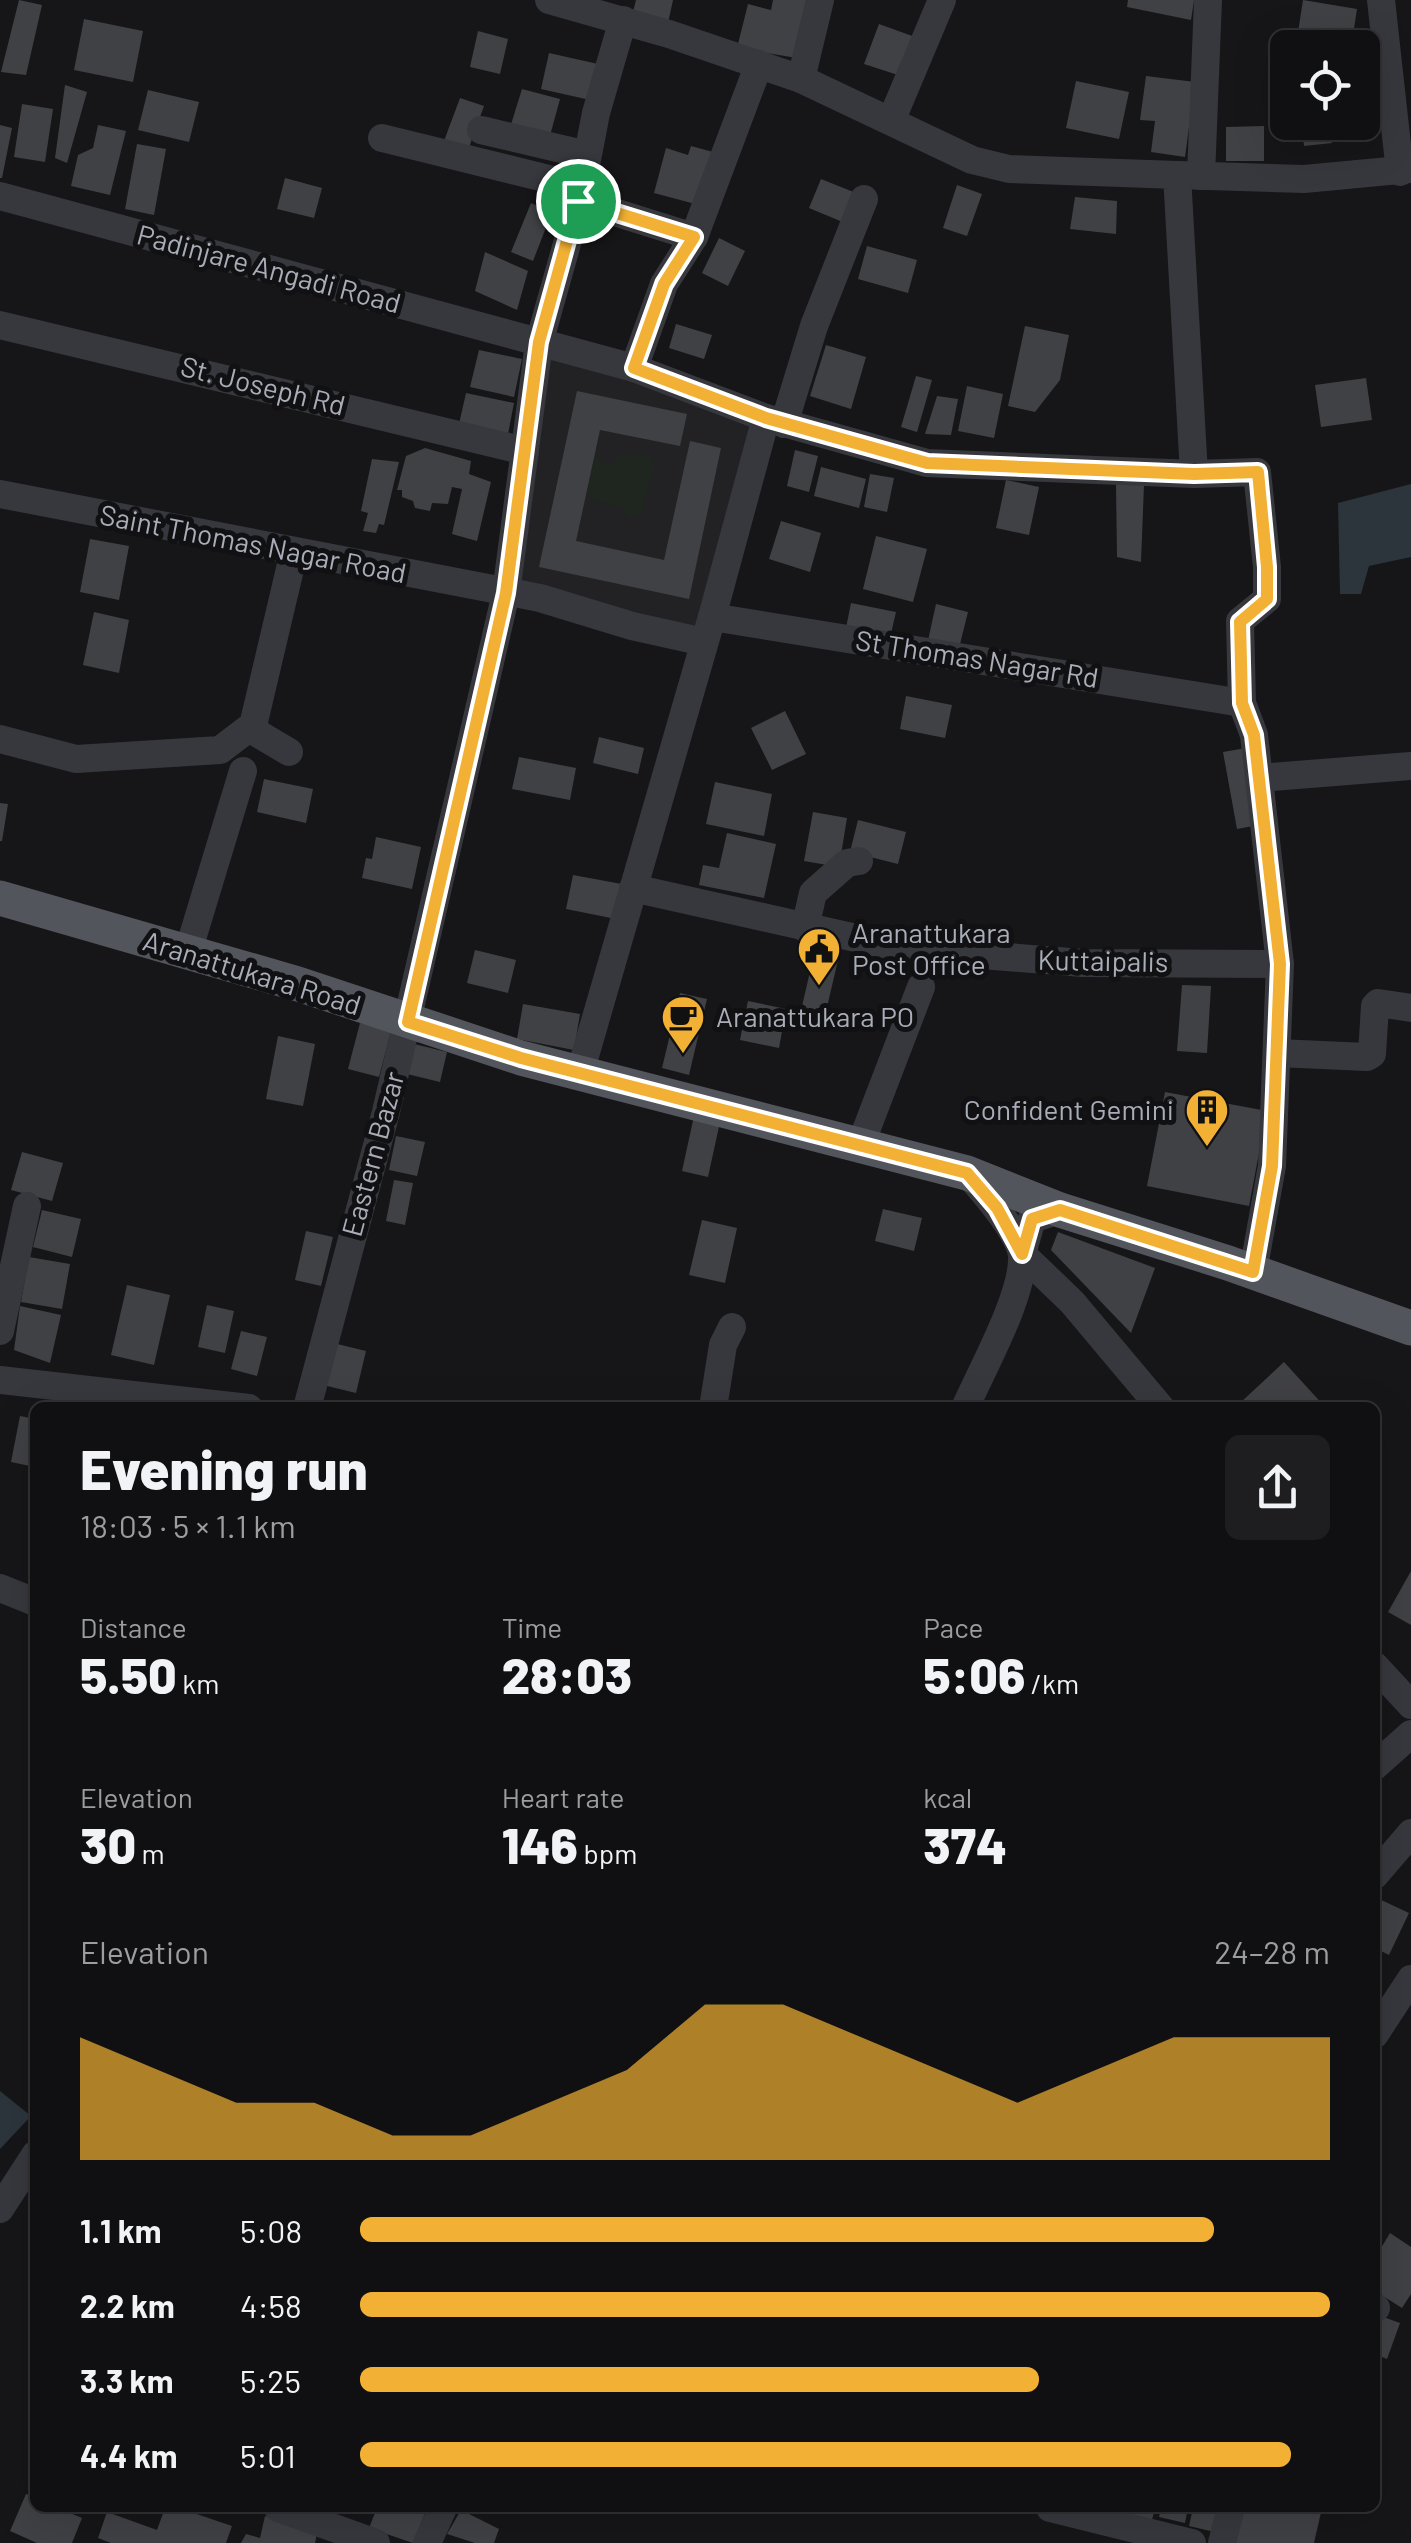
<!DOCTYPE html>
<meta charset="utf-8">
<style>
:root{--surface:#101012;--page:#1e1e20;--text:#f1f3f6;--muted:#9c9d9f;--line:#303032;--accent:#f2b134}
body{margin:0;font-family:Barlow,sans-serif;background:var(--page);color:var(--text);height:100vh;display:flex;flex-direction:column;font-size:38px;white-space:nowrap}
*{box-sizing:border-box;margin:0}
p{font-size:32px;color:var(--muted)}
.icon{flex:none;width:55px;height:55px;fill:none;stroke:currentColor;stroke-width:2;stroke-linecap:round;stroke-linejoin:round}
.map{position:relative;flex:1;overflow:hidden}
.drawer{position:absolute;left:30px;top:1402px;width:1350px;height:1110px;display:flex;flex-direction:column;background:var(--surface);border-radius:15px;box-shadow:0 10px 40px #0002,0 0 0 2px var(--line)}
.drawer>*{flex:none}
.buttons{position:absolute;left:1270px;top:30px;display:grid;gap:20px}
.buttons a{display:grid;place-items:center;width:110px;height:110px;border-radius:15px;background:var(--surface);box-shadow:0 10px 40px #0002,0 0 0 2px var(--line);font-size:50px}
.pin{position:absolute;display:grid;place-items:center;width:85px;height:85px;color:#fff;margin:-42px;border:5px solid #fff;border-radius:50%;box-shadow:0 2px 10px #0007}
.round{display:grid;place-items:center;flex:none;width:105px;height:105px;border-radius:15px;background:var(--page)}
.summary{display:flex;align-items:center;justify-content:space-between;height:170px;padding:0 50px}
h1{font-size:55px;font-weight:800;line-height:75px}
.stats{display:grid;grid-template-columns:repeat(3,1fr);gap:15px;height:170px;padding:10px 50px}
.stats div{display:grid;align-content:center}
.stats b{font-size:50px;font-weight:800}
.stats small{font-size:28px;font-weight:400}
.stats p{font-size:28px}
.chart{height:280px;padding:20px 50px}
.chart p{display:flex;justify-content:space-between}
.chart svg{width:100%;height:180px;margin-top:10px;fill:var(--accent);opacity:.7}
ul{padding:0 50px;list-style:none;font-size:32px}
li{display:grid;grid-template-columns:160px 120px 1fr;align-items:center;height:75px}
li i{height:25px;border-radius:12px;background:var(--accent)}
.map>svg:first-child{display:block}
.built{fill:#222225}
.green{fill:#1e261f}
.water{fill:#2c353c}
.building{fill:#404145}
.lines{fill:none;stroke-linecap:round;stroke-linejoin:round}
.minor{stroke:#37383d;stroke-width:28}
.major{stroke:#53555c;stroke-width:35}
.route-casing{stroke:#fff;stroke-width:20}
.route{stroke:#f2b134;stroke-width:12}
.labels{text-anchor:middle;stroke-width:10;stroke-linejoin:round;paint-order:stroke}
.street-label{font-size:28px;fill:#a8adb8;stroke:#111113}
.poi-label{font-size:28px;fill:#a8adb8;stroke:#111113;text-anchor:start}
</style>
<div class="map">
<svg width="1411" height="2543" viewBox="0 0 1411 2543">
<rect width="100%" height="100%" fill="#161618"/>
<polygon class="built" points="545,351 755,423 698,633 516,587"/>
<polygon class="green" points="579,444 609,466 620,456 651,456 655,464 641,514 629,518 622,508 594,500 567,479"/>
<g class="water">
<polygon points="1411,484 1411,557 1369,566 1361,594 1340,594 1338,503"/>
<polygon points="0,2091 31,2116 0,2149"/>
</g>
<g class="building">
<polygon points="19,0 42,5 26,75 1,72"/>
<polygon points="636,0 673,0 668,23 633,12"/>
<polygon points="773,0 812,0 797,58 737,48 748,4 771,10"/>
<polygon points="1128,0 1194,0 1191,20 1127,7"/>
<polygon points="1303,0 1357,9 1351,48 1296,45"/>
<polygon points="84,19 143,31 133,82 74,70"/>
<polygon points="879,24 915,37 901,76 864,64"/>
<polygon points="478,31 508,39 500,74 470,67"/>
<polygon points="549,53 598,64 590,100 541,89"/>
<polygon points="1146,76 1195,82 1185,157 1151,152 1155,121 1140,120"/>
<polygon points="1076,81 1129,92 1119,139 1066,128"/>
<polygon points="65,85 87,92 67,163 55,158"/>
<polygon points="522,89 560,99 548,143 508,134"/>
<polygon points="148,90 199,102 189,142 138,130"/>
<polygon points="460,98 484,106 468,150 444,141"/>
<polygon points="22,104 53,109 45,162 14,157"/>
<polygon points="1302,122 1330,122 1332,143 1304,146"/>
<polygon points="0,125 12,128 2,178 0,178"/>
<polygon points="98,125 126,131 110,195 71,186 78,155 93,148"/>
<polygon points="1264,126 1264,161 1226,161 1226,127"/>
<polygon points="137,144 166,149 154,215 125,209"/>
<polygon points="691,146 713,152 699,205 654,193 666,148 688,155"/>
<polygon points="285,178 322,188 314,218 277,209"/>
<polygon points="821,179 856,193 845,223 809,208"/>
<polygon points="957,185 982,194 967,236 943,228"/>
<polygon points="1075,197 1117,201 1116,234 1070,229"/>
<polygon points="531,203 552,212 533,261 511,252"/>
<polygon points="719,238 745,251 728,286 702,273"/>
<polygon points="867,246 917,260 908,293 858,279"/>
<polygon points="485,252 528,271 517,310 475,291"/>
<polygon points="676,324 712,335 704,359 669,348"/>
<polygon points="1025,326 1069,335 1060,380 1035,412 1008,406"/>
<polygon points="826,345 866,357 851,409 810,396"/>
<polygon points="479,350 522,359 514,397 470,387"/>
<polygon points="916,376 932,380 917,432 901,427"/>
<polygon points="1366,378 1372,420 1321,427 1315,385"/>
<polygon points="967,386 1003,394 994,438 958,431"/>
<polygon points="577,391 687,414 680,446 600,430 576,541 664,560 690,441 721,448 689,599 539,567"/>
<polygon points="466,393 514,403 508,434 459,424"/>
<polygon points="937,396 958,399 951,435 925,434"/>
<polygon points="425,448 471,461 469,474 491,482 477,541 452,534 462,489 452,487 448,504 432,503 430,511 415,508 413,501 402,497 402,490 397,490 406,456"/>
<polygon points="795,450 818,456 809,492 787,486"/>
<polygon points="372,459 399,462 384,525 379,524 376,533 363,531 368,513 361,511"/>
<polygon points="821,467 866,479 859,508 814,496"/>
<polygon points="870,474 894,478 887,512 864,507"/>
<polygon points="1006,480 1039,487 1029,535 996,528"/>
<polygon points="1116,484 1144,485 1141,562 1117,557"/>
<polygon points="781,521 821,533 810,572 769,559"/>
<polygon points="876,536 927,549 913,602 863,589"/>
<polygon points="90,539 129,546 119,600 80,592"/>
<polygon points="851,603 896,612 890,638 846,628"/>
<polygon points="936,604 968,612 958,652 927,645"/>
<polygon points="94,612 129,620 119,673 83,665"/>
<polygon points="906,696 952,705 945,738 900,729"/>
<polygon points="785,711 806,754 772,770 751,728"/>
<polygon points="599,737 644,748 638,774 593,763"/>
<polygon points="1246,748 1259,825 1237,829 1223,752"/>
<polygon points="519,757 576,768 570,800 512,789"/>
<polygon points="264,779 313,789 306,823 257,812"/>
<polygon points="715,782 772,794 764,836 706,824"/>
<polygon points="0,803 8,804 2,841 0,841"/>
<polygon points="813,812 847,818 839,867 804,861"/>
<polygon points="858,820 906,832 898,864 850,852"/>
<polygon points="727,833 776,844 764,898 699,885 703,865 719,868"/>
<polygon points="376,837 421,847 412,889 362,878 366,858 372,859"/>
<polygon points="573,875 627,885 621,920 566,909"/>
<polygon points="475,950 516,960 508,993 467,983"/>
<polygon points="814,954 838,960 824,1020 800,1015"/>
<polygon points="1182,985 1211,986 1207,1053 1177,1051"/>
<polygon points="680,993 707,999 689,1075 662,1068"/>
<polygon points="748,1001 786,1009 779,1048 740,1040"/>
<polygon points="523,1004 580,1014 574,1050 517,1039"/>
<polygon points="360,1023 391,1031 379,1077 348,1069"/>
<polygon points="278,1036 315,1044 303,1106 266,1099"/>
<polygon points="410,1043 447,1052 440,1082 403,1073"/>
<polygon points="1165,1092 1267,1111 1249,1206 1147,1186"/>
<polygon points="694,1116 720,1122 708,1177 682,1171"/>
<polygon points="396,1136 425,1142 417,1176 389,1170"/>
<polygon points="22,1152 63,1163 52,1201 11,1190"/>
<polygon points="394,1180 413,1183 405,1225 386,1221"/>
<polygon points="883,1209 922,1218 914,1251 875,1241"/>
<polygon points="42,1210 81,1219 72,1257 33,1247"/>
<polygon points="702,1220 737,1228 725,1283 689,1275"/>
<polygon points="306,1231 333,1237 321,1286 295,1280"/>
<polygon points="1058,1232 1155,1268 1131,1333 1051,1250"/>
<polygon points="29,1257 70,1264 62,1309 21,1302"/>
<polygon points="127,1285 170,1295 154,1365 111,1355"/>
<polygon points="207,1305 234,1311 225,1353 198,1347"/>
<polygon points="20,1306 61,1315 50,1363 14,1350"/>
<polygon points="241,1331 267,1337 257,1376 231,1369"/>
<polygon points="329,1342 366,1351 356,1393 319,1384"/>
<polygon points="1284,1362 1326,1408 1244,1408 1240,1403"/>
<polygon points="20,1416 35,1419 35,1467 11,1462"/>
<polygon points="1411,1571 1411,1625 1388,1612"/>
<polygon points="1377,1898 1409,1913 1389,1955 1375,1948"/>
<polygon points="1390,2233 1411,2247 1411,2294 1402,2308 1375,2291 1375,2258"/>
<polygon points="1375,2314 1400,2323 1387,2359 1375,2354"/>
<polygon points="26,2494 35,2497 35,2508 58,2508 82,2518 72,2543 37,2543 10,2531"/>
<polygon points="165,2508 179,2508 232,2526 226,2543 111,2543 98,2538 107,2512 157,2530"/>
<polygon points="377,2508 427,2508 413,2543 369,2528"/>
<polygon points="1120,2508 1155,2508 1151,2524 1118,2516"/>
<polygon points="1161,2508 1188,2508 1185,2523 1159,2517"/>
<polygon points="1193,2508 1224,2508 1219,2533 1189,2526"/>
<polygon points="1242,2508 1322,2508 1314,2543 1234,2543"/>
<polygon points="461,2510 499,2529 494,2543 475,2543 447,2534"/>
<polygon points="265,2516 318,2529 315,2543 241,2543 246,2534 260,2538"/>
</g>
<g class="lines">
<g class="minor">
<polyline points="549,0 669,34 801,79 972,160 1009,169 1177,175 1194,474"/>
<polyline points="1381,0 1400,172"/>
<polyline points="801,79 820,0"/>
<polyline points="891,121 942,0"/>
<polyline points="481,130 587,155"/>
<polyline points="382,138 581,187"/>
<polyline points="1177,175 1304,179 1411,169"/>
<polyline points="1201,176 1208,0"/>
<polyline points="0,196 634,368 766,418 712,617 580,1073"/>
<polyline points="579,201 694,237"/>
<polyline points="0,325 525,451"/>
<polyline points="634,368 664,284 694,237 759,64"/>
<polyline points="766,418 927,463 1194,474 1257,472 1267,567 1267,599 1240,621 1242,703 1254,735 1280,964 1272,1166 1253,1272"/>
<polyline points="784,424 814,326 864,199"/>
<polyline points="0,494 540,598 632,626 704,642"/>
<polyline points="712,617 1242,703"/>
<polyline points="0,739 76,759 220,750 253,725"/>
<polyline points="289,752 252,730 294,552"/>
<polyline points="1259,778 1411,766"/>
<polyline points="633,888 905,949 1083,963 1280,964"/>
<polyline points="805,928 813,893 847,863 859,861"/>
<polyline points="188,952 243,771"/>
<polyline points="1277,1053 1367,1057 1372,1054 1375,1006 1378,1003 1411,1008"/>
<polyline points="860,1146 921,987"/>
<polyline points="1060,1210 1032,1219 1022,1254 1072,1302 1161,1408"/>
<polyline points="0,1331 27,1206"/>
<polyline points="0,1380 249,1408"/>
<polyline points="307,1408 386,1112 506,593 539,343 579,201 596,113 623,20"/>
<polyline points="713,1408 723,1345 732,1327"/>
<path d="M 965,1408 C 981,1371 1024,1295 1022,1256 C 1020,1234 982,1190 967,1173"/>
<polyline points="0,1588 35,1602"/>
<polyline points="1375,1666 1411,1705"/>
<polyline points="1375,1766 1411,1734"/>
<polyline points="1375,1875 1411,1833"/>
<polyline points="1375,2034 1411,1979"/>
<polyline points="0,2209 35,2155"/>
<polyline points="1375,2307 1376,2308"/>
<polyline points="278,2508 376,2543"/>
<polyline points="1050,2508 1192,2543"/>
<polyline points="427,2543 443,2508"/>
<polyline points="1222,2543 1231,2508"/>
</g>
<polyline class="major" points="0,898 298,984 521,1058 967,1173 1060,1210 1228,1263 1411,1328"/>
</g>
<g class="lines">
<g class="route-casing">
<polygon id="route" points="578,201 694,237 664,284 634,368 766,418 927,463 1194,474 1258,472 1267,567 1267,599 1240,622 1242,703 1254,735 1280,964 1272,1166 1253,1272 1060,1210 1032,1219 1022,1254 997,1208 967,1173 521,1058 408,1022 506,593 539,342"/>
</g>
<use href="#route" class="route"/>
</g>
<defs>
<g id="civic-pin" transform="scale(2.25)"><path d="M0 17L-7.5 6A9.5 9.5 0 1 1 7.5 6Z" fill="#f2b134" stroke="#111113"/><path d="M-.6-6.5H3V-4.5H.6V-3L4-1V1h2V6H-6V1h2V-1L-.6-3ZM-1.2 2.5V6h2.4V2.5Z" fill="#111"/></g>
<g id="cafe-pin" transform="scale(2.25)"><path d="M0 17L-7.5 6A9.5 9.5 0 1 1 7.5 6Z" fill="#f2b134" stroke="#111113"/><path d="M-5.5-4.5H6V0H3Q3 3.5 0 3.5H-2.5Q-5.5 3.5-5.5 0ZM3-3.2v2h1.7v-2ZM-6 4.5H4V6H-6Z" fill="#111"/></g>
<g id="building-pin" transform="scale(2.25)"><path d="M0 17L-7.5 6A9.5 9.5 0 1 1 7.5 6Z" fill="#f2b134" stroke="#111113"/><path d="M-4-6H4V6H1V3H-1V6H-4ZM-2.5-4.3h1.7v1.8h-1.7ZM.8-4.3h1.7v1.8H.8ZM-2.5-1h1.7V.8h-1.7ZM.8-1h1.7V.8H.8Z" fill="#111"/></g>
</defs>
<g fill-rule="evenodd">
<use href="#civic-pin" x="819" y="949"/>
<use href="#cafe-pin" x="683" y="1017"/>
<use href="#building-pin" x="1207" y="1110"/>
</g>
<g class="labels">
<g class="street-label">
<text transform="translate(269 269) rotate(15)" y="10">Padinjare Angadi Road</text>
<text transform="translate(263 386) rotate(14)" y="10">St. Joseph Rd</text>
<text transform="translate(253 544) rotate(11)" y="10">Saint Thomas Nagar Road</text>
<text transform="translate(977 659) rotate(9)" y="10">St Thomas Nagar Rd</text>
<text transform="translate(1103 961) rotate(1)" y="10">Kuttaipalis</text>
<text transform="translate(252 973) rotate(17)" y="10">Aranattukara Road</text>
<text transform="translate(373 1154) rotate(-75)" y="10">Eastern Bazar</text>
</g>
<g class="poi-label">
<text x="852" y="943">Aranattukara<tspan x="852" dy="32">Post Office</tspan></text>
<text x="716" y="1027">Aranattukara PO</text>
<text x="1174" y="1120" text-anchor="end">Confident Gemini</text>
</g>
</g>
</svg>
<div class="buttons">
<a><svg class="icon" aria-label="locate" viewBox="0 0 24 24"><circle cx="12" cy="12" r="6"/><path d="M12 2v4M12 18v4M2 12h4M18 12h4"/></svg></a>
</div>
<div class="pin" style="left:578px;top:201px;background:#1e9e55"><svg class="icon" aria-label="arrive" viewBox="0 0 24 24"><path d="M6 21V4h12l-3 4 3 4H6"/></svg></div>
<section class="drawer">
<div class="summary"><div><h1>Evening run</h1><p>18:03 · 5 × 1.1 km</p></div><a class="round"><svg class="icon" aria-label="share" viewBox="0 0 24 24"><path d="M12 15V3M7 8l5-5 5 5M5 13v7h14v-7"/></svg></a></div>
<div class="stats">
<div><p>Distance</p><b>5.50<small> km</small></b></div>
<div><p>Time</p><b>28:03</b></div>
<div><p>Pace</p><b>5:06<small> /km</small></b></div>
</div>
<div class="stats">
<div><p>Elevation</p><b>30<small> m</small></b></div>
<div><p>Heart rate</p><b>146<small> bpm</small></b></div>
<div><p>kcal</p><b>374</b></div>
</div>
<div class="chart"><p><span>Elevation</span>24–28 m</p>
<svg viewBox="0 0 160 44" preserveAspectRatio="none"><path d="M0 44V14L10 22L20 30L30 30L40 38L50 38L60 30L70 22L80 6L90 6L100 14L110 22L120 30L130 22L140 14L150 14L160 14V44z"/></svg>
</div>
<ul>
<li><b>1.1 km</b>5:08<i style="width:88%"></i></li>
<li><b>2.2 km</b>4:58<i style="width:100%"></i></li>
<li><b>3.3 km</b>5:25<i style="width:70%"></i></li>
<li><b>4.4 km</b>5:01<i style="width:96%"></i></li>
</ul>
</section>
</div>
